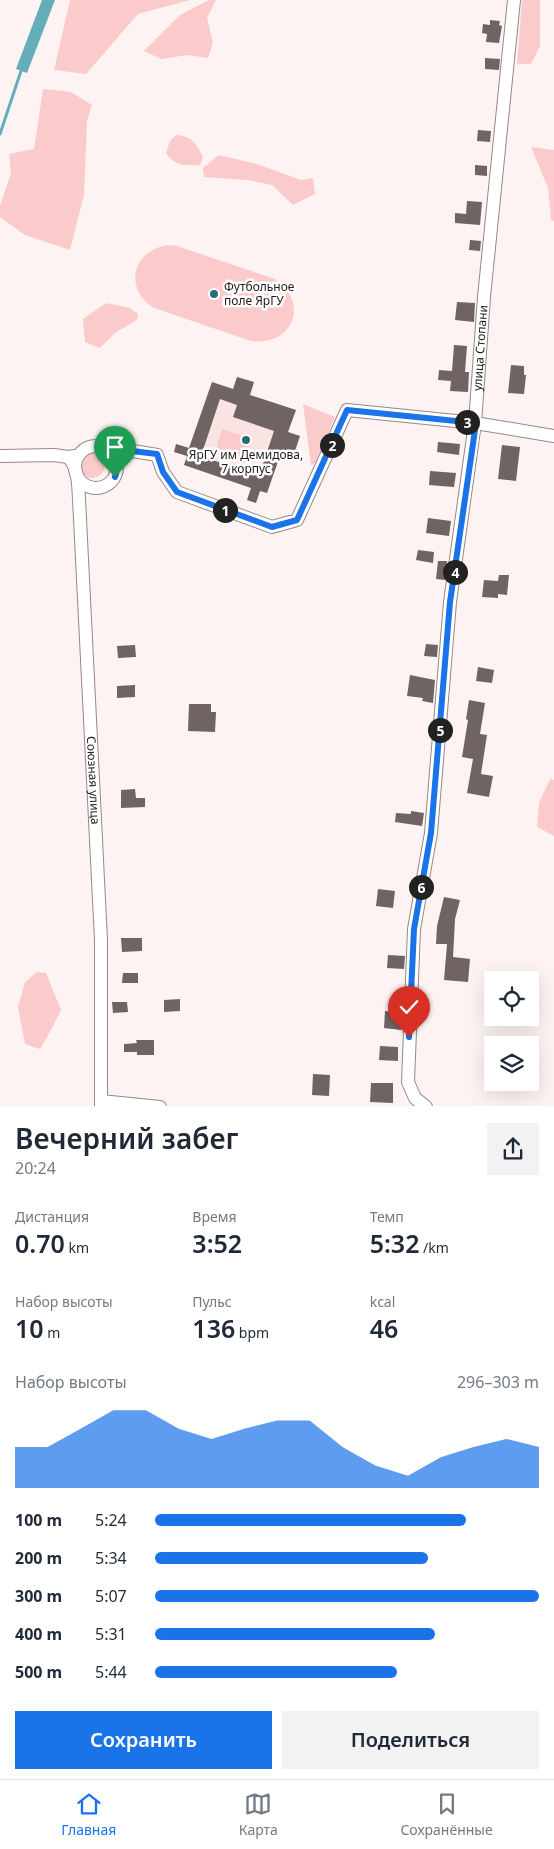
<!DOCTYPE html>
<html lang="ru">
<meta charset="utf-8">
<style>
:root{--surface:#fff;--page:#f2f2f3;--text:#1f2937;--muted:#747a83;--line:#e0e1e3;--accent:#1a73e8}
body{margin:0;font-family:"Noto Sans",sans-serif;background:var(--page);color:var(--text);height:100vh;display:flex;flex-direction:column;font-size:19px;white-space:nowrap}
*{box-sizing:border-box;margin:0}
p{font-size:16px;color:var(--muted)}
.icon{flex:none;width:28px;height:28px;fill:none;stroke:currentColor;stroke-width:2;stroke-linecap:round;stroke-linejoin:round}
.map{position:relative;height:1106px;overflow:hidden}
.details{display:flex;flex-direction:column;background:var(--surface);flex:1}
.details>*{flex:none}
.tools{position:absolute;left:484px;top:971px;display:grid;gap:10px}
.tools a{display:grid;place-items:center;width:55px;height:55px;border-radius:0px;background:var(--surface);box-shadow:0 5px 20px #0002;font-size:25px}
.pin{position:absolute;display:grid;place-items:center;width:42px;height:42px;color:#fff;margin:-51px -21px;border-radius:50% 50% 50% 0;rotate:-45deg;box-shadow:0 0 5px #0007}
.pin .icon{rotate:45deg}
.km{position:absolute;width:25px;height:25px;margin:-12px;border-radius:50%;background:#222;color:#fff;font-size:14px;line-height:25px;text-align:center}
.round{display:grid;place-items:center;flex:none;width:52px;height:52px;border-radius:0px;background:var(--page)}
.summary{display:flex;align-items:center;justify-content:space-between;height:85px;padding:0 15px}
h1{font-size:28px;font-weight:600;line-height:38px}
.figures{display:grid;grid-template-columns:repeat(3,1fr);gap:8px;height:85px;padding:5px 15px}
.figures div{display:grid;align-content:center}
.figures b{font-size:25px;font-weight:600}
.figures small{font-size:14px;font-weight:400}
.figures p{font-size:14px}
.chart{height:140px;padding:10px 15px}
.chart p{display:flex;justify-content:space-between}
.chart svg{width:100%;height:90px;margin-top:5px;fill:var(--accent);opacity:.7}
.button{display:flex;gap:10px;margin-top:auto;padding:10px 15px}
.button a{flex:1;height:58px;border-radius:0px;background:var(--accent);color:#fff;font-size:20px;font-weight:600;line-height:58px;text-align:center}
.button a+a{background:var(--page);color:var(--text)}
ul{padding:0 15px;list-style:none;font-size:16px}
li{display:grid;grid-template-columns:80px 60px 1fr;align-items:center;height:38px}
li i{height:12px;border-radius:6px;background:var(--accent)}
.dock{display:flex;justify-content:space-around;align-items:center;height:70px;border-top:1px solid var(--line);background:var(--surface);font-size:14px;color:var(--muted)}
.dock a{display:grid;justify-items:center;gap:2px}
.dock .active{color:var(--accent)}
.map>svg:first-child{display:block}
.built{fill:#fae3e3}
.green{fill:#fbcbcc}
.water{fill:#64aeb9}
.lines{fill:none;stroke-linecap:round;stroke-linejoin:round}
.stream{stroke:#64aeb9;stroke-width:3}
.building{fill:#6f6363;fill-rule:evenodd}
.minor-casing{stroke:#958888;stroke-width:14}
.minor{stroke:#fff;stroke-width:12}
.route-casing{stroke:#fff;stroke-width:10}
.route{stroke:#1a73e8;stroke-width:6}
.poi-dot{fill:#256e78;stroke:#fff;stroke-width:2}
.labels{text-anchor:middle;stroke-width:5;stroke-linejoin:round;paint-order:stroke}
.poi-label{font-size:12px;fill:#1e1a1a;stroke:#fff;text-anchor:start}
.street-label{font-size:12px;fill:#1e1a1a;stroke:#fff}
</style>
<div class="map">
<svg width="554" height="1107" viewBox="0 0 554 1107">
<rect width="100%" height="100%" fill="#fef3f3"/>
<polygon class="built" points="237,377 254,382 250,395 296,410 288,432 300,436 294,454 282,450 267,493 260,491 256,503 247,500 251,488 184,465 187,456 174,452 176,444 189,448 212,382 233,389"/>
<g class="green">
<polygon points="70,0 190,0 138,14 86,74 54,70"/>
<polygon points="209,0 216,0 207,18 213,43 208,58 187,55 161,59 144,51 180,15"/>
<polygon points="522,0 540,0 540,46 531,64 517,64"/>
<polygon points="43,89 71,92 92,105 87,121 84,195 70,250 25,235 0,217 0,206 11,173 9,154 34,149"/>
<path d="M 176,135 C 192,136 196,143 203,157 L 200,165 C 185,165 176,167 166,153 L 170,141 Z"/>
<polygon points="531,147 554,150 554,221 551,220 548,188"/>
<polygon points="219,155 257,164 301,180 313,178 315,194 293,205 272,185 248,180 204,177 203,168"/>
<path d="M 167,245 L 177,246 L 275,279 C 310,303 293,347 251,341 L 154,308 C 124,289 131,252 167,245 Z"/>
<polygon points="106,303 130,308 138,314 137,320 115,333 100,348 85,342 83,319"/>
<polygon points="303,404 335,417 315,463 311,465"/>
<polygon points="222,429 252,439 244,463 215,453"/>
<circle cx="92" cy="465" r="13"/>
<polygon points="550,779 554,780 554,836 537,827 539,803"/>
<polygon points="37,972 46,973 61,1010 50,1032 40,1049 25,1044 18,1007 25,982"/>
</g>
<polygon class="water" points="42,0 55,0 27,73 16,69"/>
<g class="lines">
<polyline class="stream" points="0,134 22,68"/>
</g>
<g class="building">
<polygon points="490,20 500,21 499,25 502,26 499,43 486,42 487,34 482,33 483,24 490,25"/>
<polygon points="485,58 500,59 499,70 485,69"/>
<polygon points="478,130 491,131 490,142 477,141"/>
<polygon points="475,165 487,166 487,176 475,175"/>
<polygon points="467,201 482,202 480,225 455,223 455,213 466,214"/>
<polygon points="470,240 481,241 480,251 469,250"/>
<polygon points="457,302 475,303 474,322 455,320"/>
<polygon points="454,345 467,346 465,372 469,372 468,392 450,391 451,381 438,380 439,370 452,371"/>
<polygon points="511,365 524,366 524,375 526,375 524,394 508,393"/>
<path d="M 237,377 L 254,382 L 250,395 L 296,410 L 288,432 L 300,436 L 294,454 L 282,450 L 267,493 L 260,491 L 256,503 L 247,500 L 251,488 L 184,465 L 187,456 L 174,452 L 176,444 L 189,448 L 212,382 L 233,389 ZM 220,399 L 237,405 L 233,417 L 274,431 L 259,476 L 201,456 Z"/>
<polygon points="438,442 460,444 459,455 437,452"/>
<polygon points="502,445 520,447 516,481 498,479"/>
<polygon points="430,471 456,473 454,487 429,485"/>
<polygon points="428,518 451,521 449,536 426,533"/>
<polygon points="418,550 434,552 433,563 416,560"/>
<polygon points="438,561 447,561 445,580 436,579"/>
<polygon points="499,575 509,575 507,595 498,594 498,598 482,597 484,580 498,581"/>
<polygon points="426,644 438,645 437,657 424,656"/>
<polygon points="135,645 136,657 118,658 117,646"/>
<polygon points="478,667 494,670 492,683 476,681"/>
<polygon points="410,675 435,680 433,703 422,701 423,698 407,696"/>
<polygon points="135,685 135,697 117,698 117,686"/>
<polygon points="469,700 485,703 480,734 487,735 481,774 493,776 489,797 467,793 473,759 462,757 468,720 466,719"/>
<polygon points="189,704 211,704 211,712 216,712 215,732 188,731"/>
<polygon points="135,789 136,798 145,798 145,807 121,808 121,790"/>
<polygon points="411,811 424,813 422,826 395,822 396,813 411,814"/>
<polygon points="378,889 395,891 393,908 376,906"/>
<polygon points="444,897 460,900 455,919 453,957 470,959 468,982 444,980 447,944 436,944 437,926"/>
<polygon points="121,938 142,938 142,951 122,952"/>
<polygon points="388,955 405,956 404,969 387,968"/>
<polygon points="123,973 138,973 138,983 122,983"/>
<polygon points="180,999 180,1011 164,1012 164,1000"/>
<polygon points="112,1002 127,1002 128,1012 113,1013"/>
<polygon points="385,1011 403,1013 401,1030 384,1028"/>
<polygon points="136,1040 154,1040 154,1055 137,1055 137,1052 124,1052 124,1044 137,1043"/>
<polygon points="380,1046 398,1047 398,1061 379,1060"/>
<polygon points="313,1074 330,1075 329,1096 312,1095"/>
<polygon points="371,1083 393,1083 393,1103 370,1102"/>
</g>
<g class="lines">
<g class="minor-casing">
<g id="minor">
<circle cx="96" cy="467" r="21"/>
<polyline points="0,456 54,455 68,457 75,456"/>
<path id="s1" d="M 68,457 C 79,468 78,486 79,499 L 101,940 L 101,1107"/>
<polyline points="115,457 133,451 157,455 163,472 177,492 272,527 297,520 347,410 475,423 554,436"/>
<polyline points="101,1101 160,1107"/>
<path id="s2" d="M 426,1107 L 415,1098 L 408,1082 L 414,929 L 431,833 L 450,602 L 475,423 L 484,297 L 514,0"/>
</g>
</g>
<use href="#minor" class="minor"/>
</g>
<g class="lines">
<g class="route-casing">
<polyline id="route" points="115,477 117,470 115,457 132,451 157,454 163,472 177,492 272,527 297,520 347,410 476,423 450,602 431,833 414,929 409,1037"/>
</g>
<use href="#route" class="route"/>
</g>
<g class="poi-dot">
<circle cx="214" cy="294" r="5"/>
<circle cx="246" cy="440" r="5"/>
</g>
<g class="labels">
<g class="poi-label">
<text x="224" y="291">Футбольное<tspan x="224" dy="14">поле ЯрГУ</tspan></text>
<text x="246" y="459" text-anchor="middle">ЯрГУ им Демидова,<tspan x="246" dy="14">7 корпус</tspan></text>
</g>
<g class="street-label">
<text dy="4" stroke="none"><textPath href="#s2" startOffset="770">улица Стопани</textPath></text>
<text dy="4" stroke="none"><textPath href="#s1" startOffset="326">Союзная улица</textPath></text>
</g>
</g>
</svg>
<div class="tools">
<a><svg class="icon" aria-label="locate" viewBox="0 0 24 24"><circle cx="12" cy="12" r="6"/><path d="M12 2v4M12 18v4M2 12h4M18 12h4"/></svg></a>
<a><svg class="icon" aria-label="layers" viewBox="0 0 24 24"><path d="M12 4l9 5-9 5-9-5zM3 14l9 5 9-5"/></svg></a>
</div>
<div class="pin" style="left:115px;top:477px;background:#1e9e55"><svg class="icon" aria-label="arrive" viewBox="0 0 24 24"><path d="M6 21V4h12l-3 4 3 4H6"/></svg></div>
<div class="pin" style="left:409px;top:1037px;background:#d93025"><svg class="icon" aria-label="check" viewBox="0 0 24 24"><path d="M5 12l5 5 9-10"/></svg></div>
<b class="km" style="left:225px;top:510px">1</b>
<b class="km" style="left:332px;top:445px">2</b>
<b class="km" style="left:467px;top:422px">3</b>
<b class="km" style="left:455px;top:572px">4</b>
<b class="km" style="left:440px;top:730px">5</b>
<b class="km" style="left:421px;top:887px">6</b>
</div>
<section class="details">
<div class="summary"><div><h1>Вечерний забег</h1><p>20:24</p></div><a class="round"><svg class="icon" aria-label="share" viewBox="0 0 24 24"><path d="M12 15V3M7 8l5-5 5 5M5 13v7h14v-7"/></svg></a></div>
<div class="figures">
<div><p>Дистанция</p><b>0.70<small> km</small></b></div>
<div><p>Время</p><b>3:52</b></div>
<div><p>Темп</p><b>5:32<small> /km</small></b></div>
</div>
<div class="figures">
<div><p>Набор высоты</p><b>10<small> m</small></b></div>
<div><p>Пульс</p><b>136<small> bpm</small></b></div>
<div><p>kcal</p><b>46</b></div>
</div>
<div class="chart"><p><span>Набор высоты</span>296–303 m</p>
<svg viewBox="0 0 160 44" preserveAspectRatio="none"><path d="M0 44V24L10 24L20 15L30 6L40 6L50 15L60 20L70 15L80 11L90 11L100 24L110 33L120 38L130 29L140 24L150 20L160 24V44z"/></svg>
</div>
<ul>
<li><b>100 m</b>5:24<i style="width:81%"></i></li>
<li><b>200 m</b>5:34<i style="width:71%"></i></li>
<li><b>300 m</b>5:07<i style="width:100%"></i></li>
<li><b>400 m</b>5:31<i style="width:73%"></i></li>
<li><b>500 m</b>5:44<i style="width:63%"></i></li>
</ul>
<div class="button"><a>Сохранить</a><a>Поделиться</a></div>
</section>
<nav class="dock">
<a class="active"><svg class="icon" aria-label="home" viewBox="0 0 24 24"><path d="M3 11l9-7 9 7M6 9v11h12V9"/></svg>Главная</a>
<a><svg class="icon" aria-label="map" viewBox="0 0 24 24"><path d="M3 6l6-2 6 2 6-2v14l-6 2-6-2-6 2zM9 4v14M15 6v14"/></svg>Карта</a>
<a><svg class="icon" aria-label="saved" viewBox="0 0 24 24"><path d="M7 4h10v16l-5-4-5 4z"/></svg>Сохранённые</a>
</nav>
